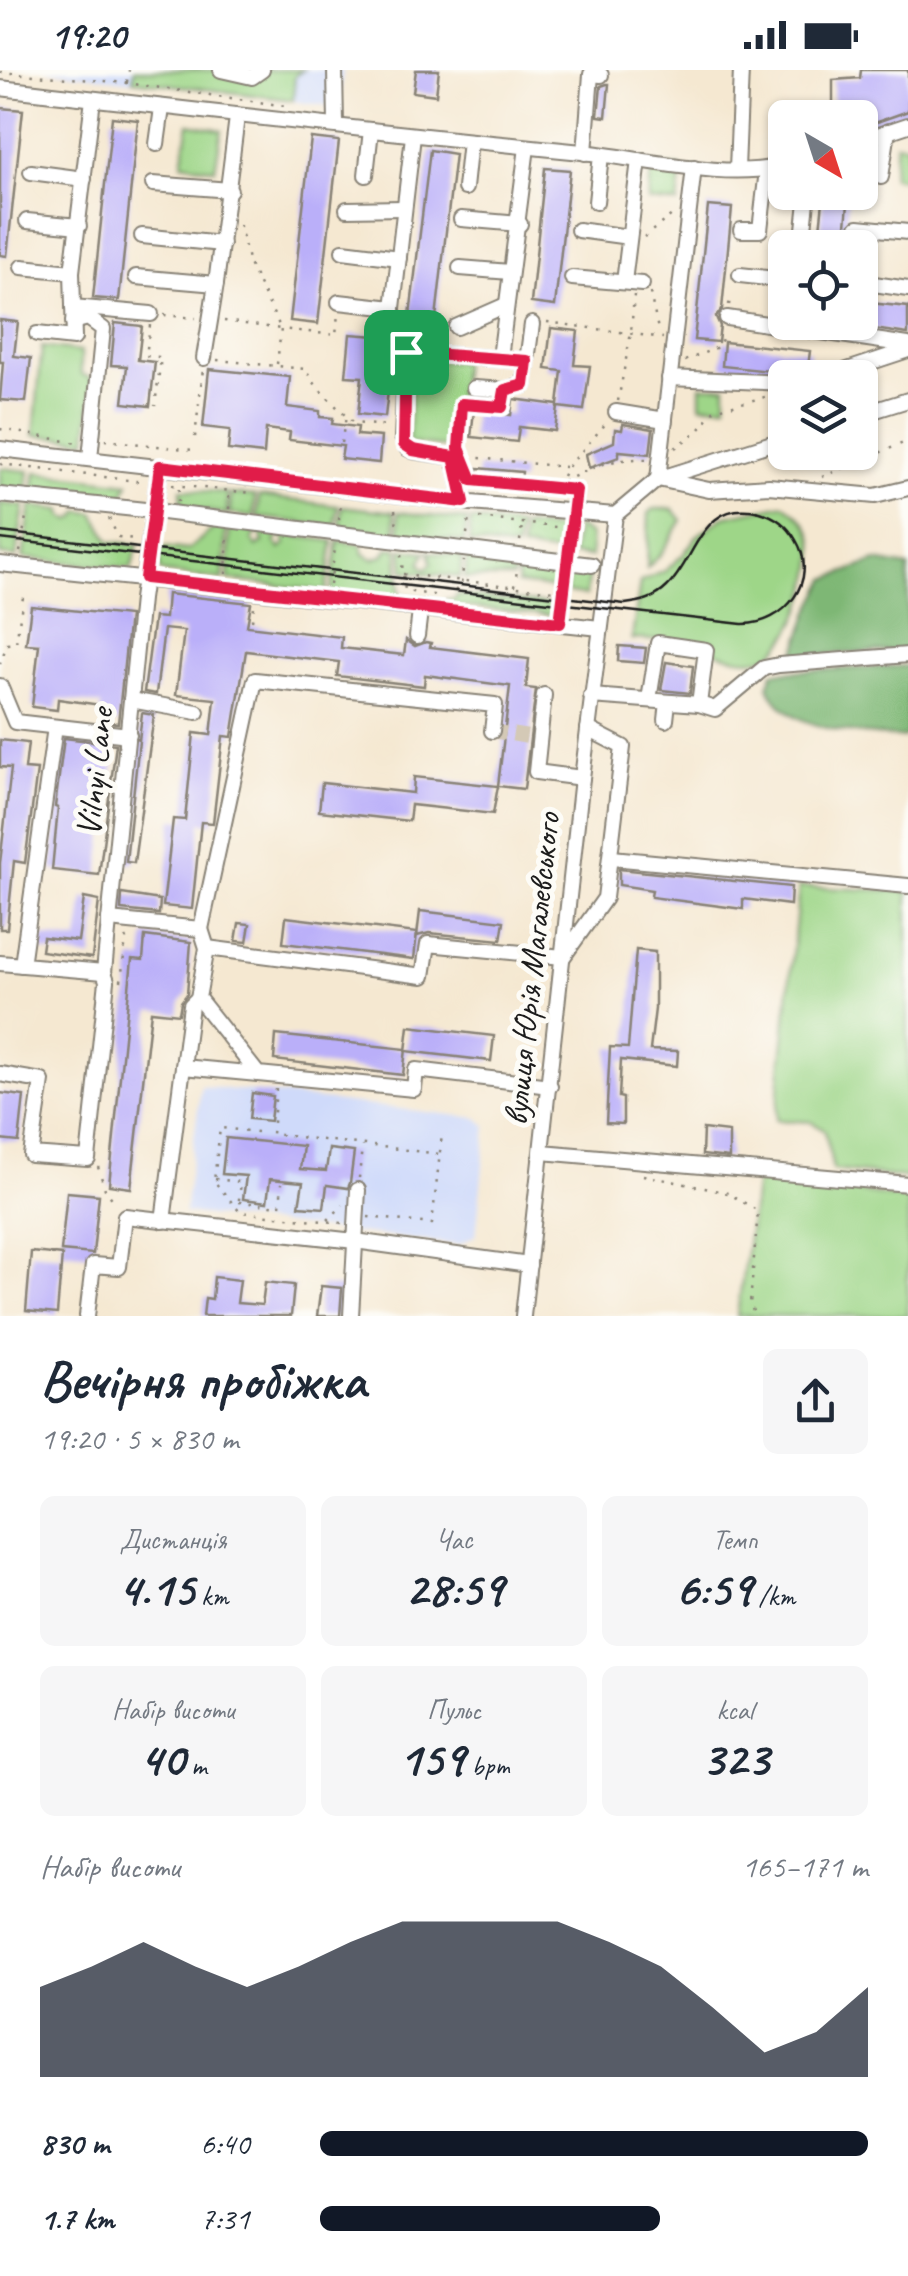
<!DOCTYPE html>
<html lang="uk">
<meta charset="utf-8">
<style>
:root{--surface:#fff;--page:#f6f6f7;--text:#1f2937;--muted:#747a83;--accent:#111827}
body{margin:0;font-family:Caveat,sans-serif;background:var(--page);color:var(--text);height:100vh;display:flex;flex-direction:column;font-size:38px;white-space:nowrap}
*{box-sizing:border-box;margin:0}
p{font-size:32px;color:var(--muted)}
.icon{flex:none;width:55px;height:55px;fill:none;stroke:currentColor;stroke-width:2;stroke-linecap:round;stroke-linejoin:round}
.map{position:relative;height:1246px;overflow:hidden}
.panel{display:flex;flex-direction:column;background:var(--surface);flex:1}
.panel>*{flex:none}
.needle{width:65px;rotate:141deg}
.tools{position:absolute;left:768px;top:30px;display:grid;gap:20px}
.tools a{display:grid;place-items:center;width:110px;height:110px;border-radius:15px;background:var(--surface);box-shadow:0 2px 8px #0004;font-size:50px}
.pin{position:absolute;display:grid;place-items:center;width:85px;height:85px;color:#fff;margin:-42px;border-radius:20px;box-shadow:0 5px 15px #0006}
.round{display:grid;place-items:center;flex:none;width:105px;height:105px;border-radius:15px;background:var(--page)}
.headline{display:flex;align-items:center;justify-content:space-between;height:170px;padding:0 40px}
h1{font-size:55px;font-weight:600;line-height:75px}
.figures{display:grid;grid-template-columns:repeat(3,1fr);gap:15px;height:170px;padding:10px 40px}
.figures div{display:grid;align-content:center;border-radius:15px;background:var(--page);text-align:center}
.figures b{font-size:50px;font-weight:600}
.figures small{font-size:28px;font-weight:400}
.figures p{font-size:28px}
.chart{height:280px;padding:20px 40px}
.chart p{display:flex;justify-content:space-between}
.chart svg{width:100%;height:180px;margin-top:10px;fill:var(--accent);opacity:.7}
ul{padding:0 40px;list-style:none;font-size:32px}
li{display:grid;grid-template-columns:160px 120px 1fr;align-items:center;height:75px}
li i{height:25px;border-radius:12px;background:var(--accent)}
.status{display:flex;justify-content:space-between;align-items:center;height:70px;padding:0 50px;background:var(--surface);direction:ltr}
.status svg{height:28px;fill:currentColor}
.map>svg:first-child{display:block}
.built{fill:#cfdafa}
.green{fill:#9ed688;stroke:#5d7952;stroke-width:2.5}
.forest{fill:#7eb774;stroke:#4d6a48;stroke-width:2.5}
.building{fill:#baaff9}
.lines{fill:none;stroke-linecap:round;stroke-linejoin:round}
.minor-tunnel{stroke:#d4c9b6;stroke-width:14;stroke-dasharray:14 7;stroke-linecap:butt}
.minor-casing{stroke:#888276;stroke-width:18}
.path{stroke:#888276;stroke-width:2.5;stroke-dasharray:2.5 8;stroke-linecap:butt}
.minor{stroke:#fff;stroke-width:14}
.tram{stroke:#1c1c1c;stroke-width:2.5}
.route-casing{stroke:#fff;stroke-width:20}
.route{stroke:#e11d48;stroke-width:12}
.labels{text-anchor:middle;stroke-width:10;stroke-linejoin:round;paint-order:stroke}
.street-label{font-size:35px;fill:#1c1c1c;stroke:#fdfcf7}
</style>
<div class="status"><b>19:20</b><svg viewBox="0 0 49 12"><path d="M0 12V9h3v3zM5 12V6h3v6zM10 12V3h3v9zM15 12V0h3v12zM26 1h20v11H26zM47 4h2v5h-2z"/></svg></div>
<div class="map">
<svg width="908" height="1246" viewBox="0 0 908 1246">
<rect width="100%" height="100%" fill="#fdfcf7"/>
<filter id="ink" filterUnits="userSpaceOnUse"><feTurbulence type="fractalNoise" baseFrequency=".01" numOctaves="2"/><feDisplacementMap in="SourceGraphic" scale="20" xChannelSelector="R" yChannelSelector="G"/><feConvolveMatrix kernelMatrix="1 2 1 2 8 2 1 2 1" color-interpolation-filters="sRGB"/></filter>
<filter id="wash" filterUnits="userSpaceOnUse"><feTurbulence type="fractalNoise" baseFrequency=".0048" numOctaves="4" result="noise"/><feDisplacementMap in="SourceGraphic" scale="40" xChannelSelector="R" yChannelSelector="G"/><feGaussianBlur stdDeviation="2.25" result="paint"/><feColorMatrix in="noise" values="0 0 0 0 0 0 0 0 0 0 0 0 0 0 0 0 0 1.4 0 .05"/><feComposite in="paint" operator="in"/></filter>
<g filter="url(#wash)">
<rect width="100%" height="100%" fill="#f5e8d1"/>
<g class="built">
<polygon points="44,0 343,0 339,37"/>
<polygon points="201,1016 478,1048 487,1056 476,1165 459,1175 184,1143"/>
</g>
<g class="green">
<polygon points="134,0 303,0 295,6 293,30 133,10"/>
<polygon points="189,54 222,60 215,99 182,93"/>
<polygon points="896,73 908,75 908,110 892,107"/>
<polygon points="652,95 682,98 678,134 648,131"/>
<polygon points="42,277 81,282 81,304 93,309 87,370 34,365"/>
<polygon points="413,288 462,292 452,378 408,373"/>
<rect x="701" y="316" width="25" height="19"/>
<polygon points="0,398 29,401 26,422 0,419"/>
<polygon points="36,402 129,413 119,432 33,422"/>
<polygon points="181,419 227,423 227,444 182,438"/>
<polygon points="231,424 255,426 253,447 230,444"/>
<polygon points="259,426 338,436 335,457 257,447"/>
<polygon points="0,433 24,436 16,487 0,485"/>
<path d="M 784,434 C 797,443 809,453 813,469 C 821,498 793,582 761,588 C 735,593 710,578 686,573 C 668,570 649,570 632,569 L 640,512 L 665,501 L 683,485 L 697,466 L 723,447 Z"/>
<polygon points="31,436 62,440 63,446 70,450 77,447 80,441 94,443 110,471 138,475 131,499 23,488"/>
<polygon points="342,436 394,442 396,464 340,457"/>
<polygon points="654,439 673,439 682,450 661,484 647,498 649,443"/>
<polygon points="398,442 467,450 464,472 400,464"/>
<polygon points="471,450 519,456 516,479 469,473"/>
<polygon points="523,456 556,459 562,466 570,465 567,485 521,479"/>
<polygon points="576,456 590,465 591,487 572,485"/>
<polygon points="215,457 226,458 223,510 164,503 159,499 161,477 188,480"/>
<polygon points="230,458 257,462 252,470 257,477 263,472 260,462 280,465 275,472 280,479 286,474 283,465 333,471 326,521 228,510"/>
<polygon points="338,471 361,474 364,484 373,489 383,486 388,478 398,479 400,524 436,529 436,534 331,522"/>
<polygon points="402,479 426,482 420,494 426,499 432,493 429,482 462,486 460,507 404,501"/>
<polygon points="467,487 515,493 513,508 465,508"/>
<polygon points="519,493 565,499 562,519 517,514"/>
<polygon points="570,499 589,501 586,526 566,522"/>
<polygon points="456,525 559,535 557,546 445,535 446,529 455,530"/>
<polygon points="799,817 908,821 908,1108 833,1100 825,1061 812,1052 776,1050"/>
<polygon points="756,1111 797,1113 908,1129 908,1246 737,1246"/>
</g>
<g class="forest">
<polygon points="876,491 908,497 908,580 794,586 810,541 827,509"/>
<path d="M 908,596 L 908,664 L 903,668 C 858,662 789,664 768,616 L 773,602 Z"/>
</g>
<g id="blocks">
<g class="building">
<polygon points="416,0 439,0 436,25 413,22"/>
<polygon points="861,0 908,0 908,41 860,58 860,48 850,48 849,42 833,40 833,10 860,8"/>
<polygon points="607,14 609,14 606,47 598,46 601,16"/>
<polygon points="0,38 23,40 7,186 0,185"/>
<polygon points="112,47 138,50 119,230 93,228"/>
<polygon points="311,68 339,71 318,254 290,251"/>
<polygon points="430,80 455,84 434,265 408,262"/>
<polygon points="545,98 570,100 555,236 531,233"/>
<polygon points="824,122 849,122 844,178 818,178"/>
<polygon points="708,136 732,138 722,239 716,247 720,256 718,272 694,270"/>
<polygon points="860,232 908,237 908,264 860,257"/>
<polygon points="0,250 18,252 14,286 31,288 26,332 0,330 3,292 0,292"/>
<polygon points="115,253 142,256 138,290 155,292 150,336 123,333 127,296 111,295"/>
<polygon points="551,258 578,261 574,295 590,296 584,340 558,337 555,361 519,357 517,372 471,367 474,340 511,345 513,329 558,335 562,301 546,299"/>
<polygon points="350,264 376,266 373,301 390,303 385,347 358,344 362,307 346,306"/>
<polygon points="724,272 810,281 807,305 722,296"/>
<polygon points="209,299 290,307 287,337 320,341 320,347 333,348 332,354 358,357 357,365 381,367 379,393 341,389 343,376 289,370 290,362 266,359 264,384 228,380 230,360 203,357"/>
<polygon points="623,354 653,359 650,384 619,381 619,387 589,398 586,384 614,372 615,359 622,360"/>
<polygon points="478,398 522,402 521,412 477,409"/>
<polygon points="167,524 251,533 247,556 342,567 341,578 404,585 406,570 415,576 426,572 431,573 430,577 529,589 526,618 536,619 524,719 498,716 510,616 425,605 424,616 337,606 339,592 246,581 232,667 223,666 213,753 201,752 192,839 163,836 173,749 185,750 194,663 211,665 215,629 176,625 184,561 164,559 156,624 144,622 154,547 165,548"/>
<polygon points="31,536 129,546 118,653 100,651 101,635 58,629 57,640 32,637 39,575 26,574"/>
<polygon points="619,576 646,578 644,593 618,591"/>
<polygon points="666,592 693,596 690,623 661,620"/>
<polygon points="142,643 154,645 134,793 126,792"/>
<polygon points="64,668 116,674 99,805 52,800 58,738 55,737"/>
<polygon points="0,670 28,673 25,699 37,700 25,793 14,791 7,859 0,859 0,793 11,698 0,697"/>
<polygon points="414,707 498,716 493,744 411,735 409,751 319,741 322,713 413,723"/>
<polygon points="619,799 791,817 790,835 743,829 743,839 651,827 652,820 619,815"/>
<polygon points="122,824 160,830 159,844 121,840"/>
<polygon points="84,828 99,831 92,888 41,881 43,867 78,871"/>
<polygon points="420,841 504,851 501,870 429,863 417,866"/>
<polygon points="286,847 417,863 414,889 283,873"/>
<polygon points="239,853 250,854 247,872 236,871"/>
<polygon points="145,866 191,872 187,924 181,932 179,944 151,941 131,1118 109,1115 132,889 143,890"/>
<polygon points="636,880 655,882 655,939 650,980 678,981 677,996 621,990 619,1027 623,1028 623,1054 606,1053 610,977 628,978"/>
<polygon points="409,956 494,966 491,991 406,981"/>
<polygon points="276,965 406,979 403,1005 274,990"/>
<polygon points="0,1023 24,1026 19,1072 0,1070"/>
<polygon points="252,1023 273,1026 270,1051 249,1049"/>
<polygon points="703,1059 729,1062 729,1088 702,1085"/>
<polygon points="226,1068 303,1076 300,1099 326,1101 329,1079 354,1082 350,1113 348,1118 327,1115 324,1138 299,1136 303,1112 270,1109 267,1132 243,1129 246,1106 222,1104"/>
<polygon points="67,1122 99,1125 93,1184 61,1181"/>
<polygon points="31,1182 62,1185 57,1244 26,1241"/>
<polygon points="214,1207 240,1210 237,1233 262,1235 265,1212 294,1215 291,1246 203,1246 205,1228 212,1229"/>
<polygon points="321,1216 342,1218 340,1246 317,1246"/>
</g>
</g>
</g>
<g filter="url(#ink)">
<use href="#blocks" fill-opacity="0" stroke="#888276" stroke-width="2.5"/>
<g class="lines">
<polyline class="minor-tunnel" points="492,661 540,669"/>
<g class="minor-casing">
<g id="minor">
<polyline points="221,0 252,7 262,0"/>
<polyline points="335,0 336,54"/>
<path d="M 0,18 C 194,40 387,63 582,82 C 641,88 728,111 785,95"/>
<polyline points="413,66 393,238 394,264 406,282 402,367 407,378 413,381 454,387 464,432"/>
<polyline points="860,71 908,55"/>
<polyline points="157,74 162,38"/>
<polyline points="585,83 591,4 601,5"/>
<polyline points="694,97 658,409 709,420 769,416 875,426 908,418"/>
<polyline points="737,99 741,0"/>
<polyline points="31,102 84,109"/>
<polyline points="366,105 371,60"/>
<polyline points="881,107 888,61"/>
<polyline points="153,114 230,120"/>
<polyline points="465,118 470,71"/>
<polyline points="596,132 601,85"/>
<polyline points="347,139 403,138"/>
<polyline points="461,149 520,154"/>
<polyline points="27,151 79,156"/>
<polyline points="858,157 908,162"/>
<polyline points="578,160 629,167"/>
<polyline points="741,160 760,160 767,100"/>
<polyline points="142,166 222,174"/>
<polyline points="802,178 808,122"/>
<polyline points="343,181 399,188"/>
<polyline points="22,197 72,202"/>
<polyline points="460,198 510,202"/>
<polyline points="740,205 785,210"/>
<polyline points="136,207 216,214 237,47"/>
<polyline points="572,208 642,214"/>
<polyline points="624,212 639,90"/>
<polyline points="860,212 908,219"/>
<polyline points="339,232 393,238"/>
<polyline points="73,237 151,244"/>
<polyline points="727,248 908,275"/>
<polyline points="73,252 88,248 103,259 90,388"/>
<polyline points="456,257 506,235"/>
<polyline points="37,264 74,268 72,202 93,29"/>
<polyline points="406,282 527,291 524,315 505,320 474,318"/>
<polyline points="204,288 216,214"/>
<polyline points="500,288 527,77"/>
<polyline points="527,291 532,254"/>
<polyline points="669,308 785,313"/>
<polyline points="823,308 908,280"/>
<polyline points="616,342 665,350"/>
<polyline points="860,345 908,330"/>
<polyline points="0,379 471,433 615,445"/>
<polyline points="0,425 145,440"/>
<polyline points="163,442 592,495"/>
<polyline points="0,494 600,558"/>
<polyline points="417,566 420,541"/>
<polyline points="0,616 15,652 129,665"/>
<polyline points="544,625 536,702 582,708"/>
<path d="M 591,626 C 627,629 663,631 699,634 L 706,580 L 658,573 L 649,630"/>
<polyline points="131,630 197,642"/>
<polyline points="699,634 715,639 764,598 779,595 908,585"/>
<polyline points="666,650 668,632"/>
<polyline points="612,788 908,816"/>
<polyline points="109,850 201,859 207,878 198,928 258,1004 414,1019 416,1000 550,1016"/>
<polyline points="201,859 255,610 495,635 492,661"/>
<polyline points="207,878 423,906 428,874 563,887 605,828 623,677 588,659"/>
<polyline points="0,893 104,902"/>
<polyline points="22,895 55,657"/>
<polyline points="183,997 258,1004"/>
<polyline points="0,1004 42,1011 31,1085 88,1089 107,911 104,902 141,529 160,397"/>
<polyline points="542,1082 908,1114"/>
<polyline points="163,1151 191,935 198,928"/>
<polyline points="87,1246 93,1195 119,1197 125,1146 355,1171 529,1195"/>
<polyline points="351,1246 358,1120"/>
<polyline points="523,1246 582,708 615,445 658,409 785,369"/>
</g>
</g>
<g class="path">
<polyline points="0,2 127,13 286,36"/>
<polyline points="127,12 129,0"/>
<polyline points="644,167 673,144"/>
<polyline points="650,223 659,264"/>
<polyline points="729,235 730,226"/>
<polyline points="164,245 196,248"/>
<polyline points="224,251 281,259 249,194 238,148"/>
<polyline points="547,252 663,268"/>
<polyline points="150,255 146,286 161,287 155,336"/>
<polyline points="217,290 306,299 317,317 353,353 388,356"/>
<polyline points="685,291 718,277 725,263"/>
<polyline points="277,294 281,259 336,265 338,243"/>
<polyline points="618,331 631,263 634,225"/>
<polyline points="0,359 77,373"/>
<polyline points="195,367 203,299"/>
<polyline points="105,370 193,380"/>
<polyline points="341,373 346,347"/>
<polyline points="459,374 462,334 503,337 503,332"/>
<polyline points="675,378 700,359 714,340 765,327"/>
<polyline points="469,387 565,397"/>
<polyline points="0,394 144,412"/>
<polyline points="563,406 567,398 608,351"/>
<polyline points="822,407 908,371"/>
<path d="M 471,410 C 489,412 535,422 550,417 C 588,402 601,388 646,389"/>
<polyline points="172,415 253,423"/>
<polyline points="551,419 576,420 575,427"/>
<polyline points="178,432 179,415"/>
<polyline points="229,439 229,422"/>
<polyline points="395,440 397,457"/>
<polyline points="109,448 118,467 134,469"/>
<polyline points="480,448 573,459"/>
<polyline points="339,450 341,434"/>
<polyline points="467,464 469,447"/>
<polyline points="520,471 522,454"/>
<polyline points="570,477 573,460"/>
<polyline points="20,482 27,441"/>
<polyline points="401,485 405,521 440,526"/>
<polyline points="226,504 228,462"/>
<polyline points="403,504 562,522"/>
<polyline points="330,515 335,478"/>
<polyline points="515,516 517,499"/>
<polyline points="455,521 461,515 464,491"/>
<polyline points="561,542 567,505"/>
<polyline points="252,550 254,537"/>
<polyline points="0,594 7,574 16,573 23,527"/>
<polyline points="121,911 126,869 124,865"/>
<polyline points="276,1019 272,1064 440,1084"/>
<polyline points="257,1062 220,1058 214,1111 240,1142 342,1153"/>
<polyline points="98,1097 105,1119 116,1134"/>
<polyline points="643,1105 728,1123 758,1141 750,1234 755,1246"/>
<polyline points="359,1108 362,1076"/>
<polyline points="215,1109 241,1112 238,1138"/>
<polyline points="239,1132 280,1136 282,1113"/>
<polyline points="368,1147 432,1154 442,1064"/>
<polyline points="328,1150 343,1135"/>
</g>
<use href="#minor" class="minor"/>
<path class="tram" d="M 0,462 L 625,534 C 641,532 655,529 667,517 C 697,488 702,427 760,442 C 775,446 788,456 796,470 C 820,510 785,555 742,554 L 0,469"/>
</g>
</g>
<g class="lines" filter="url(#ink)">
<g class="route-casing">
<polygon id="route" points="406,282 527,291 524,315 505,320 502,337 462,334 459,378 472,410 576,420 560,553 145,508 160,396 464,432 454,387 413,380 404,374"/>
</g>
<use href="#route" class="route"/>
</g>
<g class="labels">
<g class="street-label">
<text transform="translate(94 702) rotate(-84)" y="12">Vilnyi Lane</text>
<text transform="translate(531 899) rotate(-84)" y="12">вулиця Юрія Магалевського</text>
</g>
</g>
</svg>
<div class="tools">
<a><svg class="needle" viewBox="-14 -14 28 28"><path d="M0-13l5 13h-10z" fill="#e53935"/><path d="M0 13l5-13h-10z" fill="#747a83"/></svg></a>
<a><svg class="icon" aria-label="locate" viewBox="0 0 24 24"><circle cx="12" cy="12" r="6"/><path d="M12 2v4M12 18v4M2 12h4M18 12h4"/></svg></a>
<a><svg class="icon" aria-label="layers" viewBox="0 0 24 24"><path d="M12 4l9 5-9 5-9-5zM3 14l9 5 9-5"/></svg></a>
</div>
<div class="pin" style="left:406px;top:282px;background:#1e9e55"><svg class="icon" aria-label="arrive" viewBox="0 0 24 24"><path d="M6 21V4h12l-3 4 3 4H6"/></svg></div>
</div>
<section class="panel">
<div class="headline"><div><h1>Вечірня пробіжка</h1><p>19:20 · 5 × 830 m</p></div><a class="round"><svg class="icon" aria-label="share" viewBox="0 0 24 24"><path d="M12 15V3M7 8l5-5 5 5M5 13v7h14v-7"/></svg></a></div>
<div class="figures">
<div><p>Дистанція</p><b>4.15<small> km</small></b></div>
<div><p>Час</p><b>28:59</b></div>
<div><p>Темп</p><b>6:59<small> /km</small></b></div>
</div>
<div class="figures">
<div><p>Набір висоти</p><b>40<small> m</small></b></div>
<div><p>Пульс</p><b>159<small> bpm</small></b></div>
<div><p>kcal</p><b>323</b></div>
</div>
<div class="chart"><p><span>Набір висоти</span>165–171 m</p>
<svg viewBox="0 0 160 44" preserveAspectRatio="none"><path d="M0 44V22L10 17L20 11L30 17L40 22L50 17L60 11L70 6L80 6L90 6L100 6L110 11L120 17L130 27L140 38L150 33L160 22V44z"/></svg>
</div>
<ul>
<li><b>830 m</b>6:40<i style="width:100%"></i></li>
<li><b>1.7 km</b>7:31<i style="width:62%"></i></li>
</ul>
</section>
